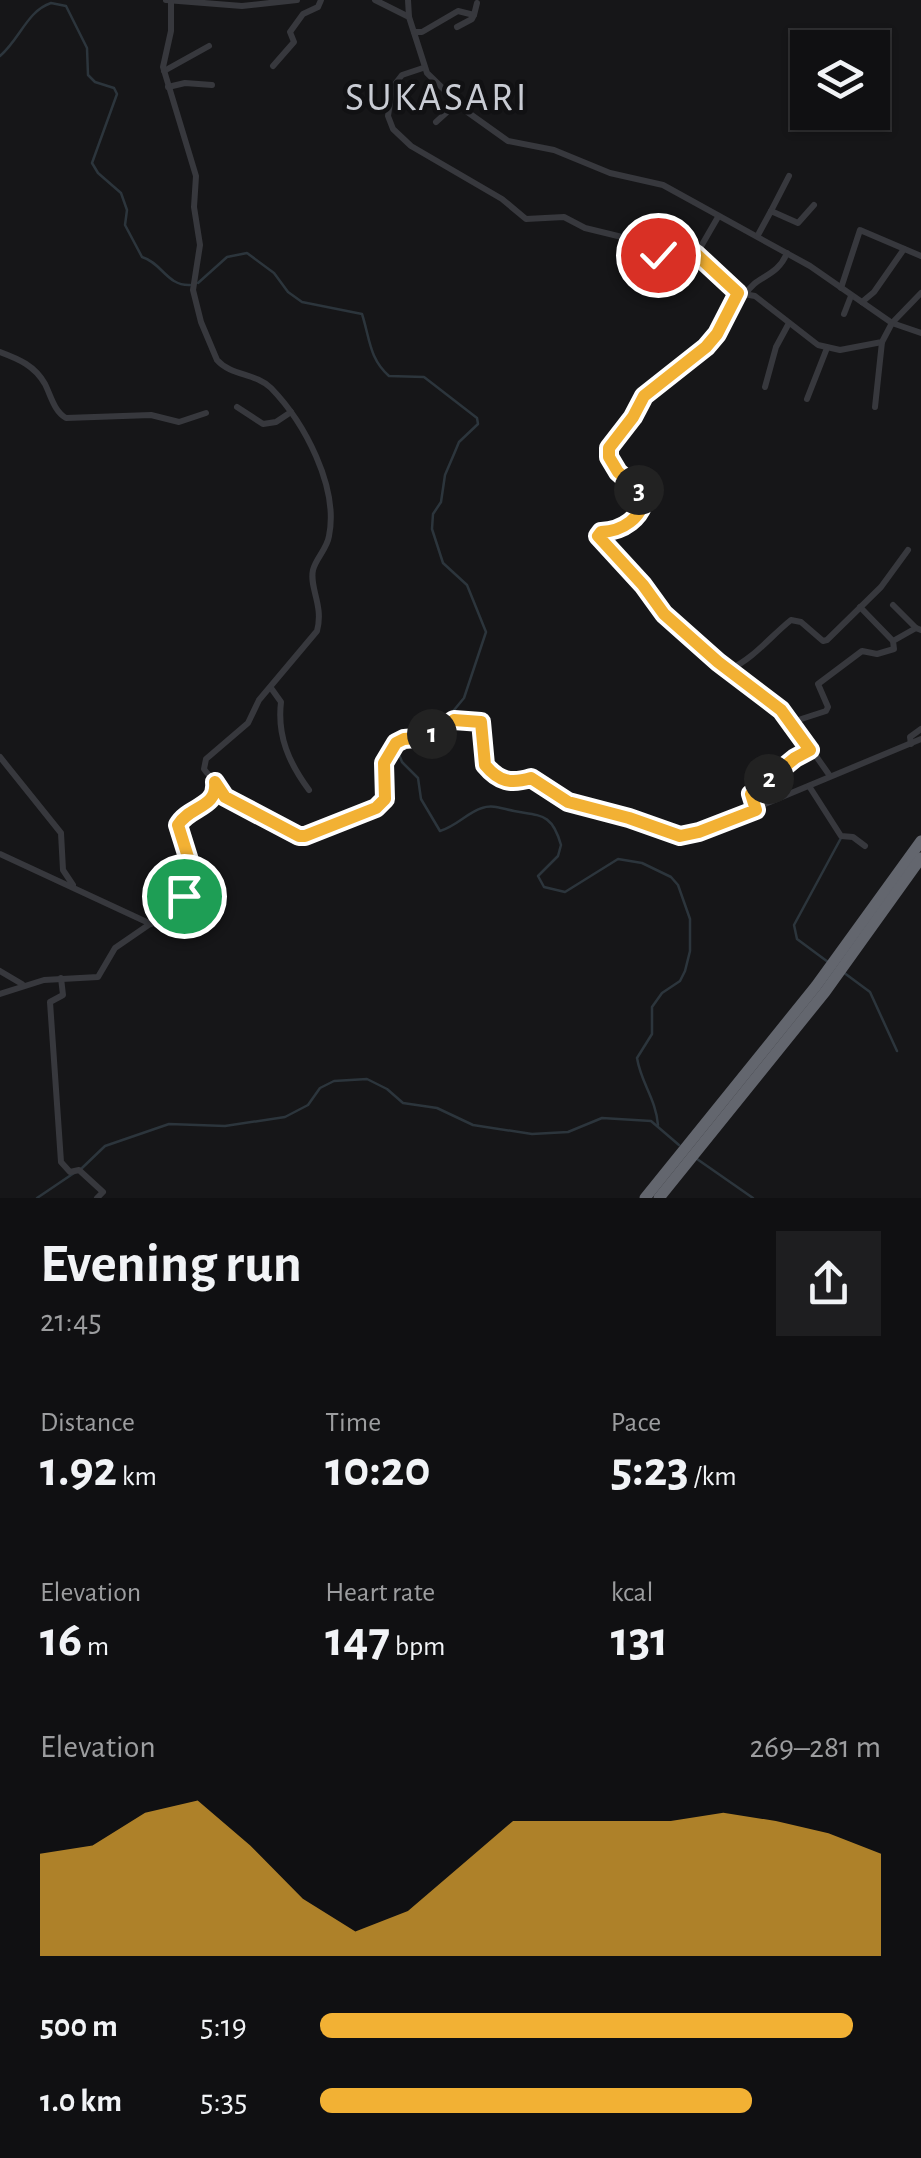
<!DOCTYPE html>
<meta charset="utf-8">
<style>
:root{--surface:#101012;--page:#1e1e20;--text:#f1f3f6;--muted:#9c9d9f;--line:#303032;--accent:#f2b134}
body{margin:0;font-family:"Alegreya Sans",sans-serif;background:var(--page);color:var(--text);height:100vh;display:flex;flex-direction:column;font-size:38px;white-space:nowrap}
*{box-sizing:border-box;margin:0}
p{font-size:32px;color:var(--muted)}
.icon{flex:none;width:55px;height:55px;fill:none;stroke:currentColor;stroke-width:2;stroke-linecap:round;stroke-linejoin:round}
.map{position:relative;height:1198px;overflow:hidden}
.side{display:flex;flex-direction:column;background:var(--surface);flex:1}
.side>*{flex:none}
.buttons{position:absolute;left:790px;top:30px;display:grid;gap:20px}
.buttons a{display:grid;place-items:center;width:100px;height:100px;border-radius:0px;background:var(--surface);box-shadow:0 2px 8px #0004,0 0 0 2px var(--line);font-size:50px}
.pin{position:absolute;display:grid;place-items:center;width:85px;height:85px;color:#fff;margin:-42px;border:5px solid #fff;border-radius:50%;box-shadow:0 2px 10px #0007}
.km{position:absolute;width:50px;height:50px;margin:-25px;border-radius:50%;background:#222;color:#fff;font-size:28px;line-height:50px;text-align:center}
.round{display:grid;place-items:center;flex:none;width:105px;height:105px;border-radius:0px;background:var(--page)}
.head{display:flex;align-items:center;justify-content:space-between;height:170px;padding:0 40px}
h1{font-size:55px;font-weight:700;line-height:75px}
.figures{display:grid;grid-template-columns:repeat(3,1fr);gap:15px;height:170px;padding:10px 40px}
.figures div{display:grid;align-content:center}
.figures b{font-size:50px;font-weight:700}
.figures small{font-size:28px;font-weight:400}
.figures p{font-size:28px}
.chart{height:280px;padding:20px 40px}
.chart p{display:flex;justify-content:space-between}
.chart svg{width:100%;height:180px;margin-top:10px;fill:var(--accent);opacity:.7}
ul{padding:0 40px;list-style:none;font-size:32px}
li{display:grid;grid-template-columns:160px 120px 1fr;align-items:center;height:75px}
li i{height:25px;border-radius:12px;background:var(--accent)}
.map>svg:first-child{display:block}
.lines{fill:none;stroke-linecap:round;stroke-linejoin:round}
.stream{stroke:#2c353c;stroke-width:2.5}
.minor{stroke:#37383d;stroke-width:6}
.motorway{stroke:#63666e;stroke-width:11}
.route-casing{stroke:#fff;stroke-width:20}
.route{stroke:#f2b134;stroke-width:12}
.labels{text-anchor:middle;stroke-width:9;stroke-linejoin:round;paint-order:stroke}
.quarter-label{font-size:40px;letter-spacing:2.5px;fill:#c9ccd4;stroke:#111113}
</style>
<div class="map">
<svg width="921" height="1198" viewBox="0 0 921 1198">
<rect width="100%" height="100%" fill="#161618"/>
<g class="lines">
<g class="stream">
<path d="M 0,56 C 20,39 27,11 51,3 L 66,6 L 87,48 L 88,75 L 95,82 L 114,88 L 117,94 L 92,163 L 98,173 L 121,193 L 127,210 L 125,225 L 142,257 C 162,263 167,286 190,285"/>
<path d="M 198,283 L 227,257 L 247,253 L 274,273 L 288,292 L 302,302 L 362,314 C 370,339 369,358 389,376 L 424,377 L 477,418 L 478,424 L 459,442 L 454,454 L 445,475 L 441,502 L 433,514 L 432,529 L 443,563 L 467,585 L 486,632 L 464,698 L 440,727"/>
<path d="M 403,743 L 398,752 L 402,762 L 418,778 L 421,799 L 440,831 C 457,826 468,812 482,808 C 493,804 503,809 514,811 C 541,816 552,813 561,845 L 558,856 L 538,876 L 544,887 L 565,892 L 618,859 L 642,863 L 671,877 L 678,885 L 690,919 L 690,951 L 685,971 L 680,981 L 662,993 L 652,1007 L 652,1034 L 637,1058 C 641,1083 656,1099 658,1125"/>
<polyline points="828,962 797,939 794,925 841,838"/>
<polyline points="843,972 870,992 897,1051"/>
<polyline points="697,1159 753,1198"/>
<polyline points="81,1169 105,1146 169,1124 225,1126 285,1117 308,1105 320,1088 334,1081 367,1079 387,1089 403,1103 437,1108 473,1125 532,1134 568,1132 602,1118 651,1121 679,1145"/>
<polyline points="37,1198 74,1173"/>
</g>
<g class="minor">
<polyline points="166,0 242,6 297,0"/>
<polyline points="375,0 409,17 427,73 466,111 508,141 554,150 610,173 663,185 810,266 892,323 921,333"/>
<polyline points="408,0 409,17"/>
<polyline points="474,15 477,3"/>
<polyline points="414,32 422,32 458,11 474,15 472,19 457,27"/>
<polyline points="273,66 294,42 290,32 303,14 318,7 321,0"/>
<polyline points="423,68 402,75 392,88 388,116 393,129 411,146 502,199 526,219 564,217 585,228 622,237 676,263 696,255 738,293 755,296 818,345 840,350 882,342 892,323 921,293"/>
<polyline points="164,71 209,46"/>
<polyline points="168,87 185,83 212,85"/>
<polyline points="436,122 457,103"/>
<polyline points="771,211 789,176"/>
<polyline points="758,235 771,211 798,223 814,205"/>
<polyline points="696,255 718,217"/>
<polyline points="841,288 860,230 921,256"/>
<path d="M 738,293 L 717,333 L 705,347 L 643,395 L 633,417 L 609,448 L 609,457 L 618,472 L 645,496 C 642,518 623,532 601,531 L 599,538 L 643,585 L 664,614 L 718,663 L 757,688 L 792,722 L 826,711 L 828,707 L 818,684 L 862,651 L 877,654 L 894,649 L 893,641 L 916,628 L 921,630"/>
<path d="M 746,294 C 756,275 777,278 787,253"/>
<polyline points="862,302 874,292 904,249"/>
<polyline points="844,314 851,296"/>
<path d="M 0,352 C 19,359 35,366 45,384 C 51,396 54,411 66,418 L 151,415 L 179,422 L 206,413"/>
<polyline points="765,387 776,347 789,323"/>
<polyline points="807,399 827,348"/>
<polyline points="237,407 263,424 276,422 291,412"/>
<polyline points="875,407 882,342"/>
<polyline points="893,605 916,628"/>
<polyline points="860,607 893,641"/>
<path d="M 730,669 C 752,660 772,635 791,620 L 801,622 L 823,641 L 827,640 L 881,587 L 908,550"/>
<path d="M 271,688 L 281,702 C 277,736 289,763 309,790"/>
<polyline points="792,722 830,776"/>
<polyline points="911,744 910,737 921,729"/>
<polyline points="0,757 61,833 63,870 73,885"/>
<path d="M 216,783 L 225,797 L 299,836 L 305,836 L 380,805 C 392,790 381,775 386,759 C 394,734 412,743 430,735 C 451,727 457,714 481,723 L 485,765 C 499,782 511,784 531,778 C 566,805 595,806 634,820 C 652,826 669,836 688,836 L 921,739"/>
<polyline points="809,786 841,836 853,837 865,846"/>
<polyline points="756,809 751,794 795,757 810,750"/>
<polyline points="0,854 151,924"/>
<polyline points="0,971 22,984"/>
<polyline points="61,978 63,995 50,1002 61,1162 70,1172 79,1170 103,1192 97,1198"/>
<path d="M 0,994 L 44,980 L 98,977 L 115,948 L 179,904 C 200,875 185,854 179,825 C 186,812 225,803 215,782 C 212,777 207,774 204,769 L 206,759 L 248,723 L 259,700 L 317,631 C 324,605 309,588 313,570 C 316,558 327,549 329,536 C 339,487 304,422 271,388 C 256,373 231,376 217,360 L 201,322 L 193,290 L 200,245 L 194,207 L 196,176 L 163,67 L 171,31 L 171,2"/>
</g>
<g class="motorway">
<polyline points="645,1198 816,986 921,841"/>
<polyline points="659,1198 825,992 921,858"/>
</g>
</g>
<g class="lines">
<g class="route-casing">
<path id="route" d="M 184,896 L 192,870 L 178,825 C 189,806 218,808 215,782 L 225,797 L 299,836 L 305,836 L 376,808 L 385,799 L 384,763 L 396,743 L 404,739 L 427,737 L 454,720 L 481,722 L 485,765 C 499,782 511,784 531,778 L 568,802 L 629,818 L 680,836 L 699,832 L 756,810 L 751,794 L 795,758 L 810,750 L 781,710 L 718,662 L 664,614 L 643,585 L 598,536 L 601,532 C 623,531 642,518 645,496 L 618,472 L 609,457 L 609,448 L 633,417 L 644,396 L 706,347 L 717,334 L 738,293 L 696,254 L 680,263 L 658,255"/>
</g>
<use href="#route" class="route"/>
</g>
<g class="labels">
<g class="quarter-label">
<text x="437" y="110">SUKASARI</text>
</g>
</g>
</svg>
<div class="buttons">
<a><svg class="icon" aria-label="layers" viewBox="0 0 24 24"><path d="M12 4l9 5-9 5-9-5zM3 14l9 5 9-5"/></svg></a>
</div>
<div class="pin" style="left:184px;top:896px;background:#1e9e55"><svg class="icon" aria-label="arrive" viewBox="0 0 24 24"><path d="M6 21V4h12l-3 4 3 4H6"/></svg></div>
<div class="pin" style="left:658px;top:255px;background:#d93025"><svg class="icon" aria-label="check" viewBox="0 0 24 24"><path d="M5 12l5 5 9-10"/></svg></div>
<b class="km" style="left:432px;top:734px">1</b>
<b class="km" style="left:769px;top:779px">2</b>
<b class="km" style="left:639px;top:490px">3</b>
</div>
<section class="side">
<div class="head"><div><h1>Evening run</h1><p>21:45</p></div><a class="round"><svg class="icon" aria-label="share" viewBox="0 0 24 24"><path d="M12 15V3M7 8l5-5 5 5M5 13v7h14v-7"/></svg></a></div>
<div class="figures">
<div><p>Distance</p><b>1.92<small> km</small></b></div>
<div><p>Time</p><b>10:20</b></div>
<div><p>Pace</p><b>5:23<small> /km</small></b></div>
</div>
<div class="figures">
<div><p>Elevation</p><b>16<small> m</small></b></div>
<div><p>Heart rate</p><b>147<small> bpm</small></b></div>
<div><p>kcal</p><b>131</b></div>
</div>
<div class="chart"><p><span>Elevation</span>269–281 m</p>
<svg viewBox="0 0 160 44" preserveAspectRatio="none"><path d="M0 44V19L10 17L20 9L30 6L40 17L50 30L60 38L70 33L80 22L90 11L100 11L110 11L120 11L130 9L140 11L150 14L160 19V44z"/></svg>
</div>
<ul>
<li><b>500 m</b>5:19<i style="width:95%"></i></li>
<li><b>1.0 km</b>5:35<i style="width:77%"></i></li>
</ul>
</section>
